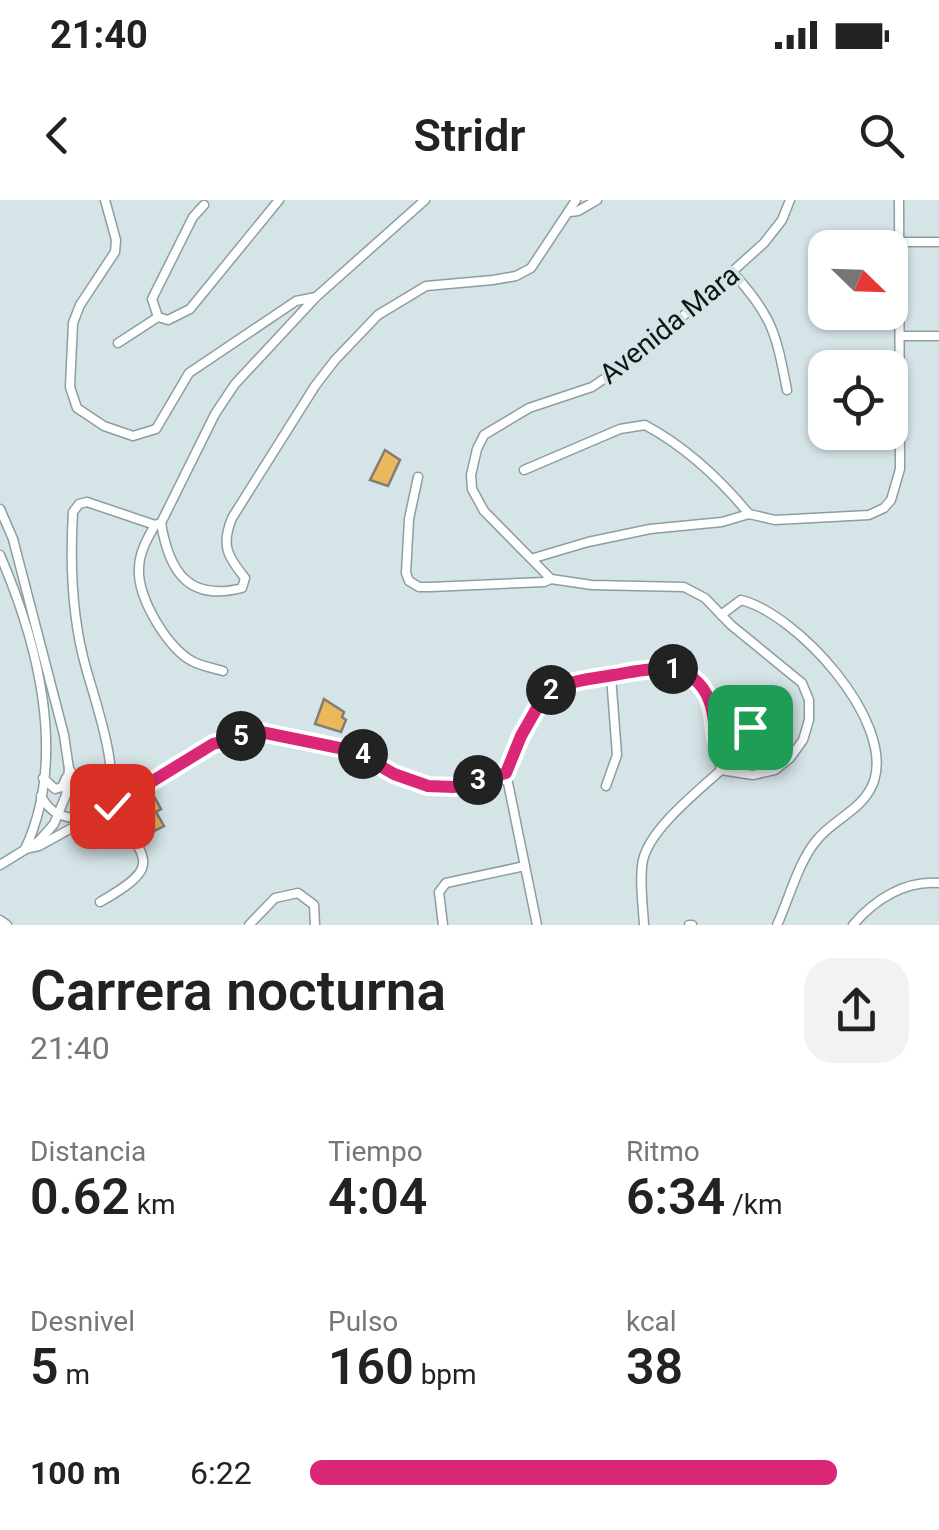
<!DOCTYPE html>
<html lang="es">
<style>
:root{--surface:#fff;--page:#f2f2f2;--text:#222;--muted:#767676;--accent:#db2777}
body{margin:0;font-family:Roboto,sans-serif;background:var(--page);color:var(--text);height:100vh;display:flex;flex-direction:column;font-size:38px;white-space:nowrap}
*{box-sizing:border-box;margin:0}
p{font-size:32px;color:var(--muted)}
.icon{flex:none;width:55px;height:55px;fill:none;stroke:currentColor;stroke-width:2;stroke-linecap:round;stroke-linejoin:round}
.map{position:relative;height:725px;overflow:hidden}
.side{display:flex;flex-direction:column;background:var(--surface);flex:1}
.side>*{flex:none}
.needle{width:65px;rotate:113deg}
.buttons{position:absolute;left:808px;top:30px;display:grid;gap:20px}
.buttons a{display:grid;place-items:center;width:100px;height:100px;border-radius:20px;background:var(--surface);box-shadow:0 2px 8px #0004;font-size:50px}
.pin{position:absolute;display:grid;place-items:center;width:85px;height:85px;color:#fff;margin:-42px;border-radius:20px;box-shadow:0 5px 15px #0006}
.km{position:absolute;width:50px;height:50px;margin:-25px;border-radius:50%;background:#222;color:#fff;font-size:28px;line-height:50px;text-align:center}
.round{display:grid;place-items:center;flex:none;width:105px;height:105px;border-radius:30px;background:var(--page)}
.summary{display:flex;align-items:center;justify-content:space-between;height:170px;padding:0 30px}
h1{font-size:55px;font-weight:600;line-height:75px}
.metrics{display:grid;grid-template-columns:repeat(3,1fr);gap:15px;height:170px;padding:10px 30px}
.metrics div{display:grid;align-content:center}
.metrics b{font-size:50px;font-weight:600}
.metrics small{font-size:28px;font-weight:400}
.metrics p{font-size:28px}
ul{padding:0 30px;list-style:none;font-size:32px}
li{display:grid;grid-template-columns:160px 120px 1fr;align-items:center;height:75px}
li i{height:25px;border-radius:12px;background:var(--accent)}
.status{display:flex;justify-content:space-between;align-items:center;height:70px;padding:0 50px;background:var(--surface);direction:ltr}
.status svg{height:28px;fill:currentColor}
header{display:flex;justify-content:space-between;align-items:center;height:130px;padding:0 30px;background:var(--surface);font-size:45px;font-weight:600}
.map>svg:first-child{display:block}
.building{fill:#ebb95b;stroke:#837d73;stroke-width:2.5}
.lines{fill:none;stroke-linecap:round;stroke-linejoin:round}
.minor-casing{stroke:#8e9da0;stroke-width:11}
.minor{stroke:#fff;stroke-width:8}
.route-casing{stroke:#fff;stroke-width:20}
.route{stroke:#db2777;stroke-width:12}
.labels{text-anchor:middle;stroke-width:8;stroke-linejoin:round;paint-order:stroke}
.street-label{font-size:28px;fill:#101616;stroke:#d4e4e7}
</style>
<div class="status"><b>21:40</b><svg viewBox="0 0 49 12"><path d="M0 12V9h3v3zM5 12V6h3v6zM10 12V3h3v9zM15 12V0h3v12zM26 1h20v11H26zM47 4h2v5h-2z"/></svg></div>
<header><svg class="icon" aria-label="back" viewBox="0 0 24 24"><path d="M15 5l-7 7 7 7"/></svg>Stridr<svg class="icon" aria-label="search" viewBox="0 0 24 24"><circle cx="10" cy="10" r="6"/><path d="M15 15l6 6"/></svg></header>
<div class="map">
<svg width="939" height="725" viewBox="0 0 939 725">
<rect width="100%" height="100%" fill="#d4e4e7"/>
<g class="building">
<polygon points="385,250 400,260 388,286 370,280"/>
<polygon points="324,499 344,512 342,517 346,520 341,532 315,524"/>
<polygon points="155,598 161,609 156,612 164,626 150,633 142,620 137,623 132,614 137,612 136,609"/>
</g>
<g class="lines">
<g class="minor-casing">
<g id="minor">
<polyline points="105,0 116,40 115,52 80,105 73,123 70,187 77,208 104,226 133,236 156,229 189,173 296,101 316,97"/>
<polyline points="204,5 193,17 152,99 158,117 168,120 190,109 279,0"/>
<polyline points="570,12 578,11 597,0"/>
<polyline points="901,42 939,42"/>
<path d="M 734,74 C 773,117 776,134 787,190"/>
<polyline points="902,136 939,136"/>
<polyline points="118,143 158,117"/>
<path d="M 524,270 L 620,229 L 645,225 C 686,247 720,279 749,314"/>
<polyline points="418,277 409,319 406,373 409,381 419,387 431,387 544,382 551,379"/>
<polyline points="0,309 13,339 64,535 69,569 66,595 54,624 39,641 0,665"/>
<path d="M 161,323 C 169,371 188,402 242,388 L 245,378 C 227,356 221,345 232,318 L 315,186 L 335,160 L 378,115 L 426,86 L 493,80 L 516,76 L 531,68 L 576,0"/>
<polyline points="161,323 215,214 235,184 316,97 425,0"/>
<path d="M 155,325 C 147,339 139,353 139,369 C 137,397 168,449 192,461 C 201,466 213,468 223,471"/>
<path d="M 0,355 C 38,443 68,558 25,649"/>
<polyline points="534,358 588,342 650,329 722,322 749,314 775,320 869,315 884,308 891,300 900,269 899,0"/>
<path d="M 721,415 L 741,400 C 797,414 894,520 874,581 C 864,610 834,618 816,641 C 798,663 789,699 777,725"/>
<polyline points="716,538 750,527"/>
<path d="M 69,569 C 81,583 73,603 98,601 L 113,589"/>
<polyline points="721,570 753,575 775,570 790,558 803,540 809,520 809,500 802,483 731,425 705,398 684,387 592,385 551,379 484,311 472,289 471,275 477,249 484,235 529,208 592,187 642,153 764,43 782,20 790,0"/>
<polyline points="506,573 537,725"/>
<polyline points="43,578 55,589 62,587 66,578"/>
<polyline points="606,586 617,555 611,476"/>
<path d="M 41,596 C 50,613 63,619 83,618"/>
<path d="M 112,606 C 115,558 99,513 86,468 C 72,419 70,362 73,312 L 79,304 L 87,302 L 155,325 L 161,323"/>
<path d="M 25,649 L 39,646 L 112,606 L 213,544 L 261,532 L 354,551 L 394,574 L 428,585 L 454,587 L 506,573 L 521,536 L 546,493 C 568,481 590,479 614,475 C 711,458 707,487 721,570"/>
<path d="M 100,702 C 167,664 144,660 112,606"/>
<polyline points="0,720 7,725"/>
<polyline points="249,725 275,698 298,693 314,705 315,725"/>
<polyline points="443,725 439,692 446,683 525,666"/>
<path d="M 644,725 C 643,705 639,680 643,660 C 650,629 697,592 721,570"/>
<polyline points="689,725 692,725"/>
<path d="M 853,725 C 874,700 905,680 939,683"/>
</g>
</g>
<use href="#minor" class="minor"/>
</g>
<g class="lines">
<g class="route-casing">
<path id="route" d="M 112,606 L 213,544 L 261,532 L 354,551 L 394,574 L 428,586 L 454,587 L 506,573 L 521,536 L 546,492 C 568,481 590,479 614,475 C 647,469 693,458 709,500 C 714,511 714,526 716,538 L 750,527"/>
</g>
<use href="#route" class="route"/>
</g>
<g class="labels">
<g class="street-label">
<text transform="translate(669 124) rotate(-39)" y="10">Avenida Mara</text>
</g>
</g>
</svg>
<div class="buttons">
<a><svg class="needle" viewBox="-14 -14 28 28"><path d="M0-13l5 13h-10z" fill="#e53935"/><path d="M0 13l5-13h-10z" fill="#767676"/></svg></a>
<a><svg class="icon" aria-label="locate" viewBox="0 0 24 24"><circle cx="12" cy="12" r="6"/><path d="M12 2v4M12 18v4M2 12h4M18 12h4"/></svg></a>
</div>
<div class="pin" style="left:750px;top:527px;background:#1e9e55"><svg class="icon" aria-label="arrive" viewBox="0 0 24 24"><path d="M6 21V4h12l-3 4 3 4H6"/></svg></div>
<div class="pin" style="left:112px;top:606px;background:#d93025"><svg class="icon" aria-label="check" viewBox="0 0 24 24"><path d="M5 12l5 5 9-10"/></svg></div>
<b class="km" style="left:673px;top:469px">1</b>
<b class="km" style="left:551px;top:490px">2</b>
<b class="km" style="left:478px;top:580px">3</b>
<b class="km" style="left:363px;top:554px">4</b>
<b class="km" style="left:241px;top:536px">5</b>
</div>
<section class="side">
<div class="summary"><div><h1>Carrera nocturna</h1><p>21:40</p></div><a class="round"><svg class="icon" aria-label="share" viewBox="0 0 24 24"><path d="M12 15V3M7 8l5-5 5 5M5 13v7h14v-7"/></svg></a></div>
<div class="metrics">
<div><p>Distancia</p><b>0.62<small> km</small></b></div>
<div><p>Tiempo</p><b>4:04</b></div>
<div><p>Ritmo</p><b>6:34<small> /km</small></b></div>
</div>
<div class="metrics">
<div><p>Desnivel</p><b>5<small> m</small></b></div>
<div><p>Pulso</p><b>160<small> bpm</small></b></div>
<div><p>kcal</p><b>38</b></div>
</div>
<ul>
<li><b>100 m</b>6:22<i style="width:88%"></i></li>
</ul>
</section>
